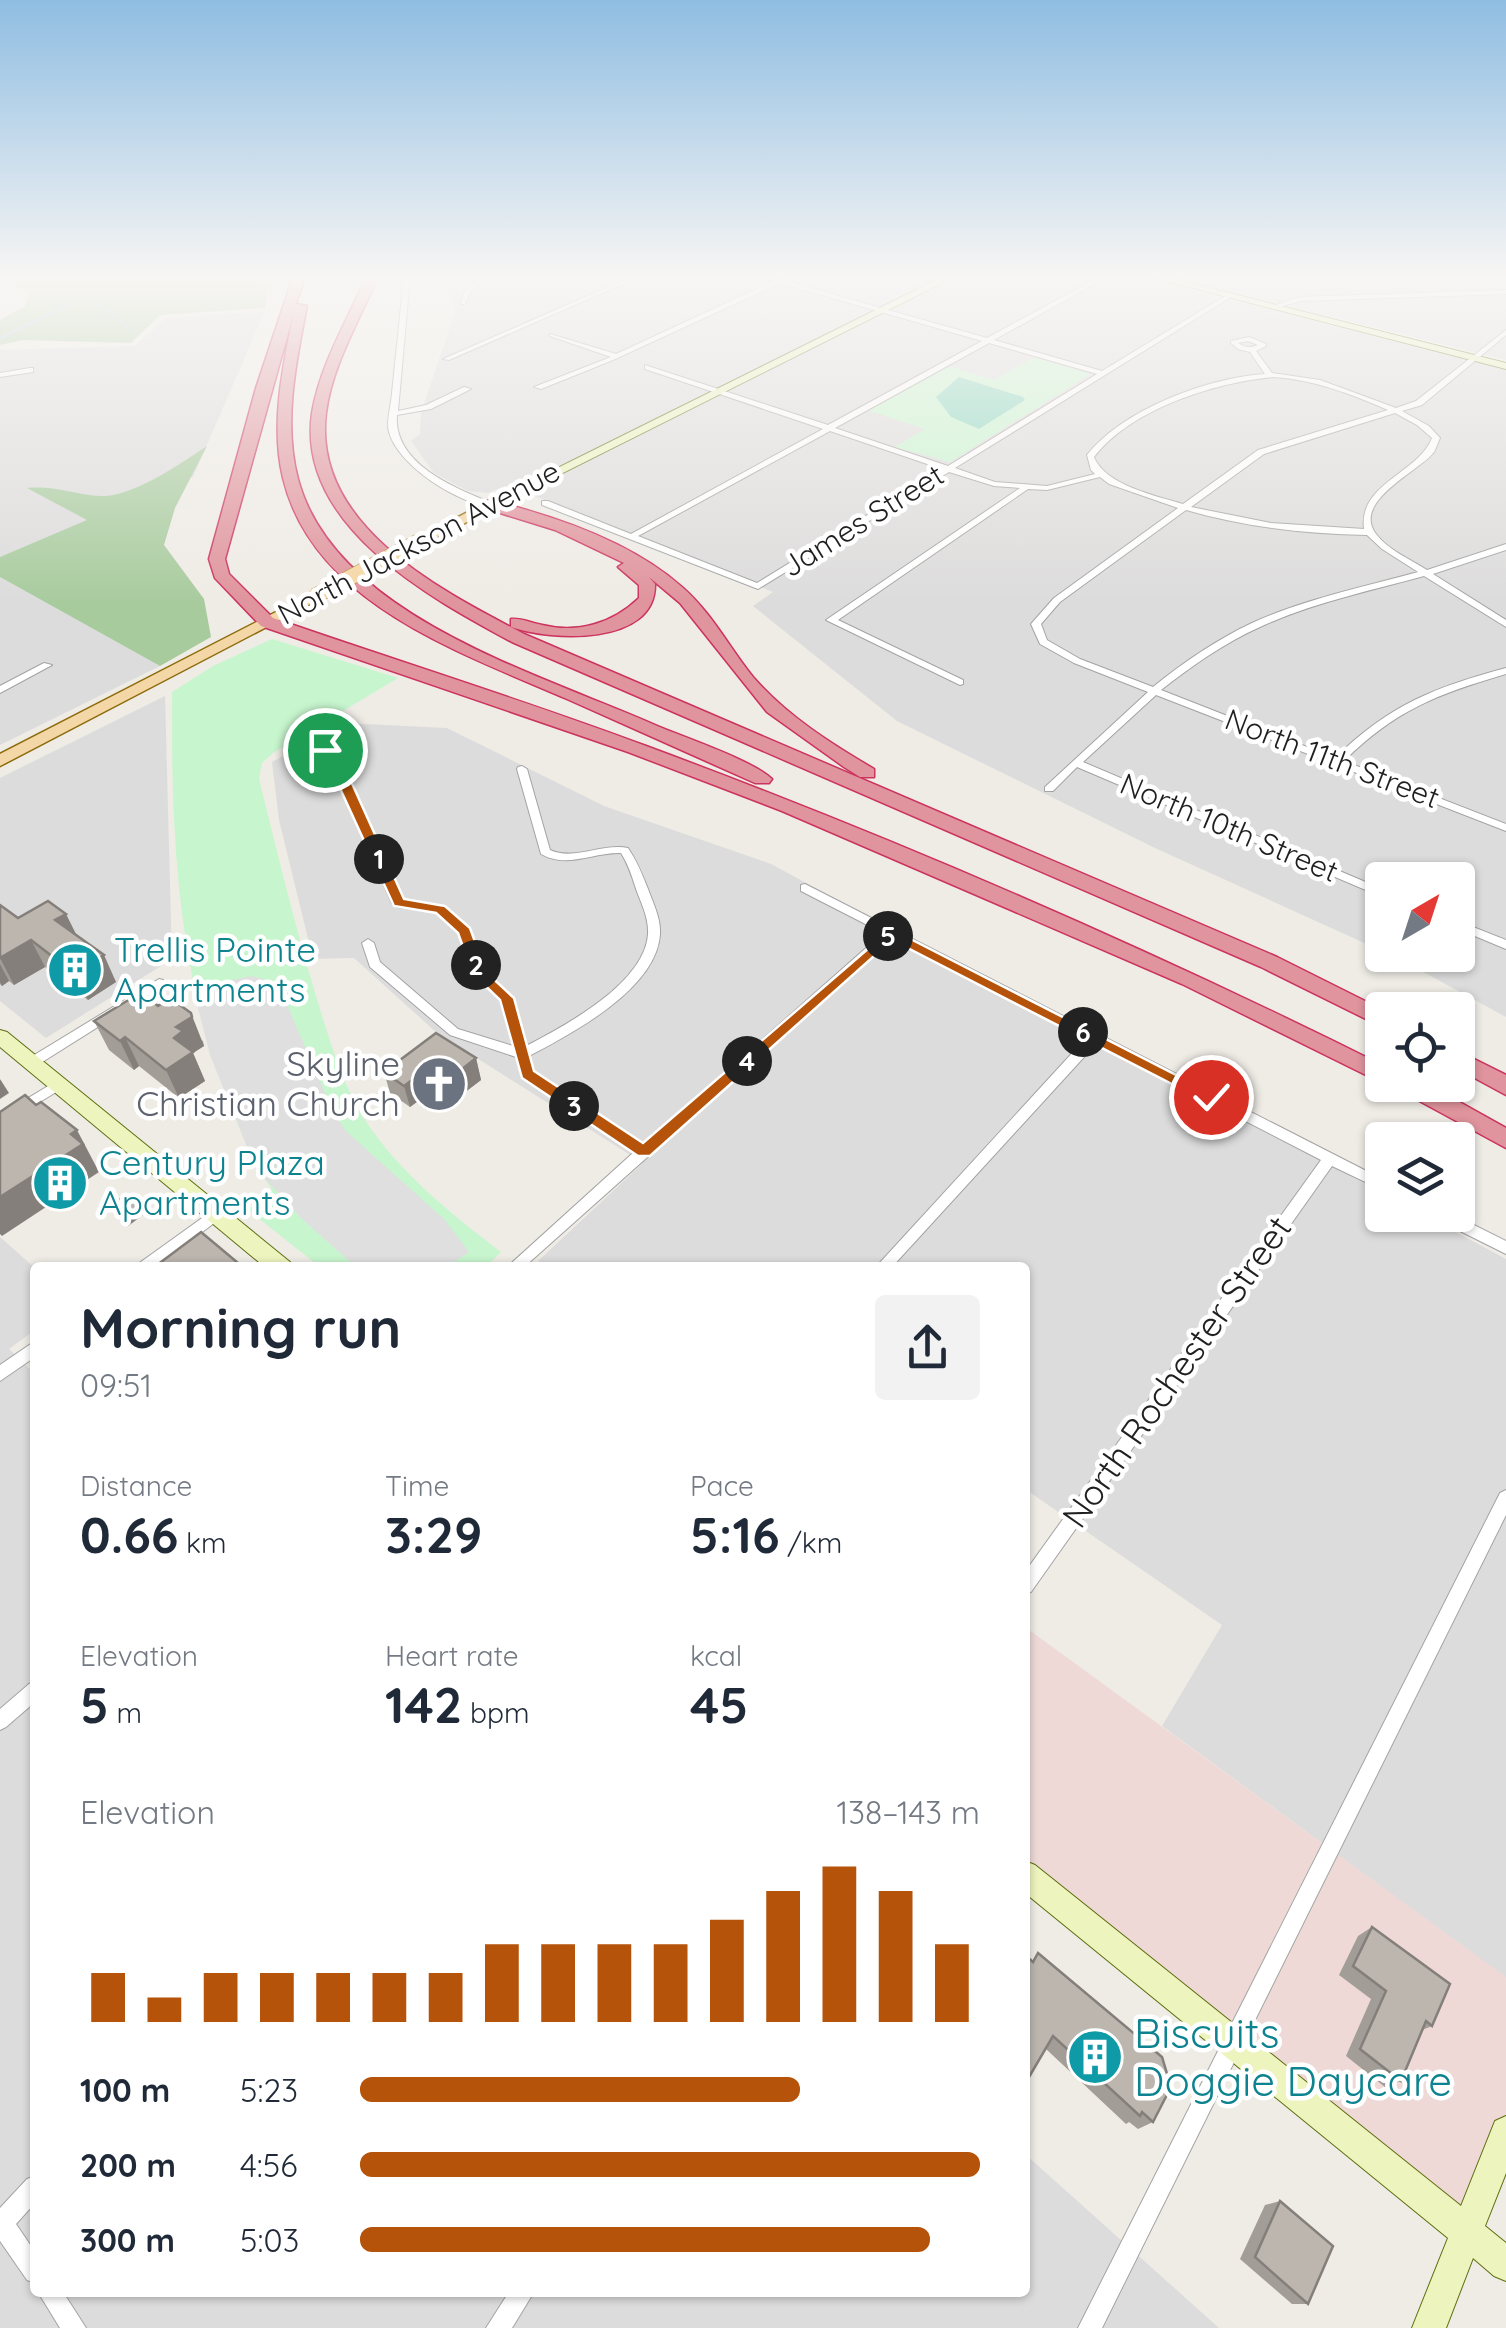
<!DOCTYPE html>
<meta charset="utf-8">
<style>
:root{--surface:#fff;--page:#f2f2f3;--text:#1f2937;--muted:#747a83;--accent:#b45309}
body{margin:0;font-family:Quicksand,sans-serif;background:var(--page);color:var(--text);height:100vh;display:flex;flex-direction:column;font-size:38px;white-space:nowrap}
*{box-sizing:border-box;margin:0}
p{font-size:32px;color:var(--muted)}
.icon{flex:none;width:55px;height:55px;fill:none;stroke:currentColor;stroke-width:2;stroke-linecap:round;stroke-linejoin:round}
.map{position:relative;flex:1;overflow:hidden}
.side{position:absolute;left:30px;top:1262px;width:1000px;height:1035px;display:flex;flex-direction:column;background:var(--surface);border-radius:10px;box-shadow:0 2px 8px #0004}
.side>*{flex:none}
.needle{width:65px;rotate:39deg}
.controls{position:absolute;left:1365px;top:862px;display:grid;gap:20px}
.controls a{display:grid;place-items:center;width:110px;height:110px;border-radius:10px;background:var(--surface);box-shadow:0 2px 8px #0004;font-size:50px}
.pin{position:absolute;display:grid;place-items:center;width:85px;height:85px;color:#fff;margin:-42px;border:5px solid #fff;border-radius:50%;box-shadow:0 2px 10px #0007}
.km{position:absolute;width:50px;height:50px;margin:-25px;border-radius:50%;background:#222;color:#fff;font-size:28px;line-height:50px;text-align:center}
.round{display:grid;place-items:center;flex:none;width:105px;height:105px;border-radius:10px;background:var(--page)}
.overview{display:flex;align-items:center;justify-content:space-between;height:170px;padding:0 50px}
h1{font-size:55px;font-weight:800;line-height:75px}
.figures{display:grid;grid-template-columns:repeat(3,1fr);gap:15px;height:170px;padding:10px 50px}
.figures div{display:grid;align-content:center}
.figures b{font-size:50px;font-weight:800}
.figures small{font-size:28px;font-weight:400}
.figures p{font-size:28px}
.chart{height:280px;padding:20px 50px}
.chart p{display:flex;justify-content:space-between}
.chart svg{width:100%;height:180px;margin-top:10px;stroke:var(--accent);stroke-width:6}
ul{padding:0 50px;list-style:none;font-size:32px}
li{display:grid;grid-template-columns:160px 120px 1fr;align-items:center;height:75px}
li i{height:25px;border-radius:12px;background:var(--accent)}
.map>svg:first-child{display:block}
.residential{fill:#dddcdc}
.commercial{fill:#eed9d7}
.forest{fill:#a8cb9e}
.park{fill:#c7f5ce}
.pitch{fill:#8ad7bf}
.parking{fill:#dfdfdf}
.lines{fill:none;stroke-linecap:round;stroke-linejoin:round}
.stream{stroke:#aacbd9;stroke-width:2.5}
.street-casing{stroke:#a3a3a3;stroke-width:2}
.secondary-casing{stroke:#5d6e0e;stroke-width:2}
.primary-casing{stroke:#8d6b0c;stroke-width:3}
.highway-casing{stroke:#cc335e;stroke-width:3}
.street{fill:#fff;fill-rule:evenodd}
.secondary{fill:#eef4be;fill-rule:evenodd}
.primary{fill:#f4d7a6;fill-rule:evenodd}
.highway{fill:#e0949d;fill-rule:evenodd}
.primary-bridge-casing{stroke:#8d6b0c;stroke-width:16;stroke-linecap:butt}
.primary-bridge{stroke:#f4d7a6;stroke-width:15}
.wall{fill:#a29d96}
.shaded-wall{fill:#847f7a}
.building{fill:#bcb6af;stroke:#847f7a;stroke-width:2.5}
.route{fill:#b45309;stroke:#fff;stroke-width:2.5}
.labels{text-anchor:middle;stroke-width:9;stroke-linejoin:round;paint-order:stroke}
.far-street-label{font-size:30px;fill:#1f1f1f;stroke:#fff}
.culture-label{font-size:35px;fill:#0d838f;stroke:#fff;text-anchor:start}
.worship-label{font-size:35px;fill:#5b616d;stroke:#fff;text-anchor:end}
.street-label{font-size:35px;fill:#1f1f1f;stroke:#fff}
.near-culture-label{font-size:42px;fill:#0d838f;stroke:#fff;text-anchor:start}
</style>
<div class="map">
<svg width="1506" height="2328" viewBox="0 0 1506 2328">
<rect width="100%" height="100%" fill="#efece6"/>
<g class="residential">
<polygon points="442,277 1138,277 1506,370 1506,1017 1392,955 1458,955 1458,880 1382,880 1382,951 1155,848 897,721 753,606 773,592 508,485 487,493 468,491 434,473 411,441 420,434 421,413 455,312"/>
<polygon points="1174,277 1506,277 1506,360"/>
<polygon points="265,311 193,477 0,557 0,350 135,346 166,318"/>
<polygon points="0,577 160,666 0,745"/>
<polygon points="165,696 172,959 46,1038 0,1001 0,778"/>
<polygon points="343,723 447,728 604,806 771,864 1382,1193 1382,1215 1424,1215 1506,1259 1506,1978 1162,1726 1222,1625 1025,1489 1025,1268 547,1267 538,1261 643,1163 437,1033 354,958 313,959 279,820 272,762"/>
<polygon points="0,1237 35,1268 35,1330 9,1349 35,1374 35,2292 1025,2292 1025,2154 1219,2328 0,2328"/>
</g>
<polygon class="commercial" points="1025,1627 1506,1977 1506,2132 1466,2231 1025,1875"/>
<g class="forest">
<polygon points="0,277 252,277 268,286 265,308 160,315 131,343 23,340 0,345 0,320 25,306 30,292 2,283"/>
<path d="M 207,446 L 175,508 L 164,545 L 204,599 L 211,637 L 160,666 L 0,577 L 0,557 L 87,520 L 27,488 C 57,485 81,497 106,496 C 139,493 181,463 207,446 Z"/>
</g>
<g class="park">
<polygon points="1035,357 1091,374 950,462 895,447 925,429 867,410 948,366 994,380"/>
<path d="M 272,639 L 398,678 L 273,753 L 262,763 L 259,779 C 277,851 294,922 315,993 C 329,1037 340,1081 365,1120 C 401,1174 450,1213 501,1252 L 486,1267 L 320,1267 L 248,1210 L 272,1189 C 252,1164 243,1136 231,1107 C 177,974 171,835 172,692 L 213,666 Z"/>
</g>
<polygon class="pitch" points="959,377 1023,397 1025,400 979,429 951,417 936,397"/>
<polygon class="parking" points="252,976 266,980 282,993 334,1114 347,1132 445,1220 469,1252 447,1267 356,1267 301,1218 256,1169 210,1055 193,988"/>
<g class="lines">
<g class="stream">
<polyline points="69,277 84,294 134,332"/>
<polyline points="0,338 83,298"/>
</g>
<g class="street-casing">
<g id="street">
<path d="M 404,277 L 410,277 L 398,411 L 426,405 L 464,387 L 471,389 L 431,409 L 397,415 C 393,464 455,488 492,503 L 492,507 C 459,504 398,466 389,432 C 386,421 391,405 392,393 C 396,355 400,316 404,277 Z"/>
<polygon points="482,277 489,277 470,292 465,304 461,304 465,290"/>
<polygon points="631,277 639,277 449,360 443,359"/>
<path d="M 762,277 L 782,280 L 987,338 L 1099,277 L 1107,277 L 994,340 L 1102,371 L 1227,295 L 1231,295 L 1231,297 L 955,468 L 995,482 L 1047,486 L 1095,474 L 1091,470 L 1087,455 C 1124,409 1207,378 1265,374 L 1250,352 L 1238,349 L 1231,343 L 1231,341 L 1249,337 L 1266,344 L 1266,346 L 1256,351 L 1272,373 L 1320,380 L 1396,408 L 1416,401 L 1506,330 L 1506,335 L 1422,405 L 1402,411 L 1429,426 L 1440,438 C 1439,440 1435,451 1434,452 C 1420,471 1351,501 1376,534 C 1388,550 1410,559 1427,570 L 1506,544 L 1506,550 L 1433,574 L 1506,620 L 1506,627 L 1424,576 C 1369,591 1312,603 1260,627 C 1224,643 1192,666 1161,690 L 1335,758 C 1389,705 1435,687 1506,668 L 1506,674 C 1438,694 1395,710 1344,761 L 1506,824 L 1506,831 L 1156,695 L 1083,762 L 1382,889 L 1382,897 L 1077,767 L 1053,791 L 1045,791 L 1045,787 L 1148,692 L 1074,663 L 1040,644 L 1031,624 L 1054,598 L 1178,508 L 1109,484 L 1100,477 L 1047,490 L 1028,489 L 838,620 L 963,680 L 963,684 L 960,685 L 826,620 L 1020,488 L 994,486 L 949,472 L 758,589 L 542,505 L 542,501 L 548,501 L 631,534 L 823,429 L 645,369 L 645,365 L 828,425 L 982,341 L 780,283 L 613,360 L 541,389 L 534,387 L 611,357 L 550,336 L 550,334 L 616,354 L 774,281 ZM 1248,341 L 1258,345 C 1251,348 1245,348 1238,343 ZM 989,343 L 1097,374 L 948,466 L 835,428 ZM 1274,377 C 1315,380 1351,394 1388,410 L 1258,450 L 1183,504 C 1156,496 1105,485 1094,457 C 1131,409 1215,382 1274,377 ZM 1395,413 L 1417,425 L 1432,438 C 1418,474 1358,483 1364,529 L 1271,523 L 1191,507 L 1264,454 ZM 830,431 L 942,469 L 757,583 L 638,536 ZM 1186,510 C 1245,527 1305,534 1367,535 L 1382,549 L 1418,572 C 1363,587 1305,599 1252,623 C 1216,640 1184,662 1153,687 L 1080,659 L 1047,640 L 1041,624 L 1060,602 Z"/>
<polygon points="1506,290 1506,294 1300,301 1273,309 1270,307 1300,297"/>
<polygon points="30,368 33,368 33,372 0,377 0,373"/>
<polygon points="44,663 52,665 0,693 0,686"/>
<path d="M 319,746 L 336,753 L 402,900 L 444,906 L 469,928 L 485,972 L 512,998 L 526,1046 C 565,1026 645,983 648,934 C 649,918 641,903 636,889 C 632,876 628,864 621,853 C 593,852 567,869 541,854 L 517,769 L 518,767 L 522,766 L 527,769 L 550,850 C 574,861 602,843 628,848 C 637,861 642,874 648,889 C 653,903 661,918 660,934 C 657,989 571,1034 529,1056 L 533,1071 L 643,1145 L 883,933 L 801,891 L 801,885 L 805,884 L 1382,1179 L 1382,1190 L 1332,1166 L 1031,1592 L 1025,1594 L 1025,1572 L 1321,1160 L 1096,1044 L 891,1268 L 875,1268 L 1086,1038 L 893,938 L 523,1268 L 506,1268 L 634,1152 L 522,1077 L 516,1057 L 450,1035 L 370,967 L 362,943 L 368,939 L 374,943 L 380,962 L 458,1029 L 513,1046 L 500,1000 L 474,974 L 460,933 L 437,912 L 398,907 L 392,903 L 327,755 L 320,753 L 295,763 L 290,760 Z"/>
<polygon points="1458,921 1506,940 1506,949 1458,929"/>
<polygon points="159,979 163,980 165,983 163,986 36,1066 26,1066 25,1063 26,1060"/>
<polygon points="58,1080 63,1082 65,1085 63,1088 0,1126 0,1115"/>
<polygon points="216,1208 221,1210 223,1214 221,1218 154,1268 136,1268 138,1264"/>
<polygon points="1434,1215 1454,1215 1506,1241 1506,1254 1436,1219"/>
<polygon points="35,1341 35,1357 0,1381 0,1365"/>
<polygon points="1506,1490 1506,1515 1102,2328 1078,2328 1500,1493"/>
<polygon points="35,1681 35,1702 6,1727 0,1730 0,1709 29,1684"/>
<polygon points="35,2176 35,2203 16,2224 35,2252 35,2283 27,2280 0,2241 0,2208 27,2179"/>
<polygon points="38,2292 63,2292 86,2328 60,2328"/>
<polygon points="509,2292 534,2292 512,2328 486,2328"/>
</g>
</g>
<g class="secondary-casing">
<g id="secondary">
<polygon points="942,277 954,277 493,508 483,505"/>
<polygon points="1150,277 1166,277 1506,363 1506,369"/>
<polygon points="0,1030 7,1032 290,1262 292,1268 266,1268 0,1047"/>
<polygon points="1025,1861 1035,1865 1461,2206 1495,2121 1506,2116 1506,2173 1485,2226 1506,2243 1506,2281 1494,2276 1473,2258 1446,2328 1412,2328 1448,2238 1025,1893"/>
</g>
</g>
<g class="primary-casing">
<g id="primary">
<polygon points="489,501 496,505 494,508 428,542 416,539"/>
<polygon points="315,592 322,596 320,599 0,766 0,754"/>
</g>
</g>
<g class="highway-casing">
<g id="highway">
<path d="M 293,277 L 305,277 L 296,304 L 307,306 C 296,362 283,423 298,479 C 334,616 540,674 655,725 C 683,737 752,760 772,779 L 769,783 L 755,783 C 693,755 630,727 567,699 C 462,653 313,604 283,478 C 270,424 283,365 294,312 L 225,559 L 229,574 L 273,618 C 397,661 523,700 646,746 C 897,839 1143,946 1382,1065 L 1382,1083 L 1182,984 L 782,811 L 628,752 L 261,626 L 215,578 L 209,559 L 256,388 Z"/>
<path d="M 366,277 L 378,277 C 359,321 332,366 326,413 C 312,526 442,591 524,634 L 1277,957 L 1383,1010 L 1382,1027 L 1261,967 L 512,642 C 430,598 296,525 312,413 C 320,365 347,321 366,277 Z"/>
<path d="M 489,500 C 555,516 630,541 682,587 C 711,612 729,647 753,677 C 787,716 830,743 874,769 L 874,777 L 860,777 L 844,767 L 767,712 L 680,603 L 649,577 L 655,584 C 656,646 551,641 511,627 L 511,619 C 522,618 531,623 542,625 C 578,634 613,623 639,598 L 639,585 L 618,567 L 624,563 L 555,530 L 484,508 L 481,505 Z"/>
<polygon points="1458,1051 1506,1075 1506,1095 1458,1069"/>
<polygon points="1397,1085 1429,1085 1506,1128 1506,1148 1401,1091"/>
</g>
</g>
<use href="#street" class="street"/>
<use href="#secondary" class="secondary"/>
<use href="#primary" class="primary"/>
<use href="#highway" class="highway"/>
<g class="primary-bridge-casing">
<polyline id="primary-bridge" points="315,596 423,539"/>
</g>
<use href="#primary-bridge" class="primary-bridge"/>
</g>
<g class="wall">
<polygon points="0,905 18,918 77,936 116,982 88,1000 45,967 14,985 9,981 2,986 0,984"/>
<polygon points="140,1000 203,1041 204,1046 193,1053 205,1081 179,1098 139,1066 134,1070 109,1050 94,1021"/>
<polygon points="476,1058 481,1080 456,1099 439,1088 433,1090 410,1107 390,1093 384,1072"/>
<polygon points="110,1207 141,1207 144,1214 128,1226 114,1214"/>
<polygon points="1372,1927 1432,2026 1422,2030 1401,2081 1385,2087 1346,2056 1371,1999 1339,1975 1358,1936"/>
<polygon points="1038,1953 1153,2122 1138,2129 1129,2122 1126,2124 1046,2049 1032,1961"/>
<polygon points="1280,2201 1308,2304 1292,2304 1240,2259 1265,2205"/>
</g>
<g class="shaded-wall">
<polygon points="66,914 79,940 55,920"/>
<polygon points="31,940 45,967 14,985 0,958"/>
<polygon points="104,955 116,982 88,1000 74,973"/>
<polygon points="0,964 9,981 2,986 0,982"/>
<polygon points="191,1013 204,1046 193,1053 205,1081 179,1098 166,1070 176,1027"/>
<polygon points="125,1037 139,1066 134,1070 120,1041"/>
<polygon points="476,1058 481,1080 456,1099 451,1078"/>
<polygon points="434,1067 439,1088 433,1090 410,1107 404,1086 428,1068"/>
<polygon points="0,1079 9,1093 0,1099"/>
<polygon points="77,1130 99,1172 2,1236 0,1234 0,1197"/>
<polygon points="141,1207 144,1214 128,1226 124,1219"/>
</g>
<g class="building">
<polygon points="48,901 66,914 55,920 104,955 74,973 31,940 0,958 0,905 18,918"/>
<polygon points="135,996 140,1000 145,996 158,1006 170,998 191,1013 192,1017 176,1027 183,1031 174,1038 193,1052 166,1070 125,1037 120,1041 94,1021"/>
<polygon points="436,1033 476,1058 451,1078 434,1067 428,1068 404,1086 384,1072"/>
<polygon points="25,1095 36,1105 41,1102 77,1130 71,1134 83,1144 0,1197 0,1112"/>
<polygon points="126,1195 141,1207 124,1219 110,1207"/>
<polygon points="201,1232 244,1268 153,1268"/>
<polygon points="1372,1927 1450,1984 1432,2026 1426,2021 1401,2081 1360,2049 1386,1991 1353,1966"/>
<polygon points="1038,1953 1162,2057 1171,2087 1153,2122 1142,2112 1140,2116 1053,2036 1025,2084 1025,1955 1033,1962"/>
<polygon points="1280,2201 1333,2246 1308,2304 1255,2257"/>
</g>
<linearGradient id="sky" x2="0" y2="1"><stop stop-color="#8fbde2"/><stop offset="0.46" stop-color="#f8f6f4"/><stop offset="1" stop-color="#f8f6f4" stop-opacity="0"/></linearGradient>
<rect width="1506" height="603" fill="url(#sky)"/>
<polygon class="route" points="321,747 330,747 341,759 404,899 445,906 470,928 486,972 514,998 534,1071 643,1143 891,929 1219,1097 1211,1103 1205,1101 892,940 650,1156 638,1156 522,1078 500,1000 473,974 458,933 436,913 394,906"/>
<defs>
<g id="building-disc" transform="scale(2.875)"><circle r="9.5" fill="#0f9aa8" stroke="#fff"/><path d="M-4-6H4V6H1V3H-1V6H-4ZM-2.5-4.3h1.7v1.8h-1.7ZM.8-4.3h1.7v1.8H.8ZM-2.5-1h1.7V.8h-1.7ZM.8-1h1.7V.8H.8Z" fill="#fff"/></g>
<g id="church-disc" transform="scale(2.875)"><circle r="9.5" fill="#6b7280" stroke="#fff"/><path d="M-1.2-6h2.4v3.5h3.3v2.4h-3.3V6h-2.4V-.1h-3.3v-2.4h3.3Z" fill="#fff"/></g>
</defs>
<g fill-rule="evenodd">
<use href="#building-disc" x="75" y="970"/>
<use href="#church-disc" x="439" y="1084"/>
<use href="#building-disc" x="60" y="1183"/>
<use href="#building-disc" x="1095" y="2057"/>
</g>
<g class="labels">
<g class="far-street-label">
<text transform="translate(863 521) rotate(-32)" y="10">James Street</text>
<text transform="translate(419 543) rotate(-28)" y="10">North Jackson Avenue</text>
<text transform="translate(1332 759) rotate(21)" y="10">North 11th Street</text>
<text transform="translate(1229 828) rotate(23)" y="10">North 10th Street</text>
</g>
<g class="culture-label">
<text x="114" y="962">Trellis Pointe<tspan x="114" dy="40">Apartments</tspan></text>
<text x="99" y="1175">Century Plaza<tspan x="99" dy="40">Apartments</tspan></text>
</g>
<g class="worship-label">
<text x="400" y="1076">Skyline<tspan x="400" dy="40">Christian Church</tspan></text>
</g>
<g class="street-label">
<text transform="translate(1177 1372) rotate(-55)" y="12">North Rochester Street</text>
</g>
<g class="near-culture-label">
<text x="1134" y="2048">Biscuits<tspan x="1134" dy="48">Doggie Daycare</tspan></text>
</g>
</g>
</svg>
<div class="controls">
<a><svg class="needle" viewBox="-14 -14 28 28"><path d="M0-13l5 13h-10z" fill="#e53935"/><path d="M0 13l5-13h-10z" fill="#747a83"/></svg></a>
<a><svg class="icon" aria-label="locate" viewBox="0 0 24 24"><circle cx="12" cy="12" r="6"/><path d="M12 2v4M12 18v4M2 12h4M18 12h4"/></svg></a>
<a><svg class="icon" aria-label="layers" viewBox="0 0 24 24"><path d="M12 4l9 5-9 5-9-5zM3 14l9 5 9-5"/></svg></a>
</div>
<div class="pin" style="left:325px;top:750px;background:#1e9e55"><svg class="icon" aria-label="arrive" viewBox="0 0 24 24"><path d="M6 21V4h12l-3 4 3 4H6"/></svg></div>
<div class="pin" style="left:1211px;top:1097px;background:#d93025"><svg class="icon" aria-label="check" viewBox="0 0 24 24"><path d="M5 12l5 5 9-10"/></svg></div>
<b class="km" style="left:379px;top:859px">1</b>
<b class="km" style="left:476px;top:965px">2</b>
<b class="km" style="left:574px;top:1106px">3</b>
<b class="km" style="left:747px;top:1061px">4</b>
<b class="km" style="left:888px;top:936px">5</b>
<b class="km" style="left:1083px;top:1032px">6</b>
<section class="side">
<div class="overview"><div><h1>Morning run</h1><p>09:51</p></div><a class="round"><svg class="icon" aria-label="share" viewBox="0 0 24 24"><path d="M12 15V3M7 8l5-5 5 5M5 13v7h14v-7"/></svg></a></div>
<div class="figures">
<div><p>Distance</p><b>0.66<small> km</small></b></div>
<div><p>Time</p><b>3:29</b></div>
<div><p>Pace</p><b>5:16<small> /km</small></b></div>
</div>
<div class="figures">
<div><p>Elevation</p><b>5<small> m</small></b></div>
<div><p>Heart rate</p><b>142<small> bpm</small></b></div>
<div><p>kcal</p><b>45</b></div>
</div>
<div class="chart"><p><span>Elevation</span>138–143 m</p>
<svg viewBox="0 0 160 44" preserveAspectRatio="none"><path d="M5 44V32M15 44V38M25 44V32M35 44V32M45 44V32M55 44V32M65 44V32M75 44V25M85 44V25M95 44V25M105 44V25M115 44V19M125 44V12M135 44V6M145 44V12M155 44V25"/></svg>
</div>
<ul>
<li><b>100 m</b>5:23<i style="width:71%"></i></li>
<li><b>200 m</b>4:56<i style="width:100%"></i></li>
<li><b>300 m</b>5:03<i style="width:92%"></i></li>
</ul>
</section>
</div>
